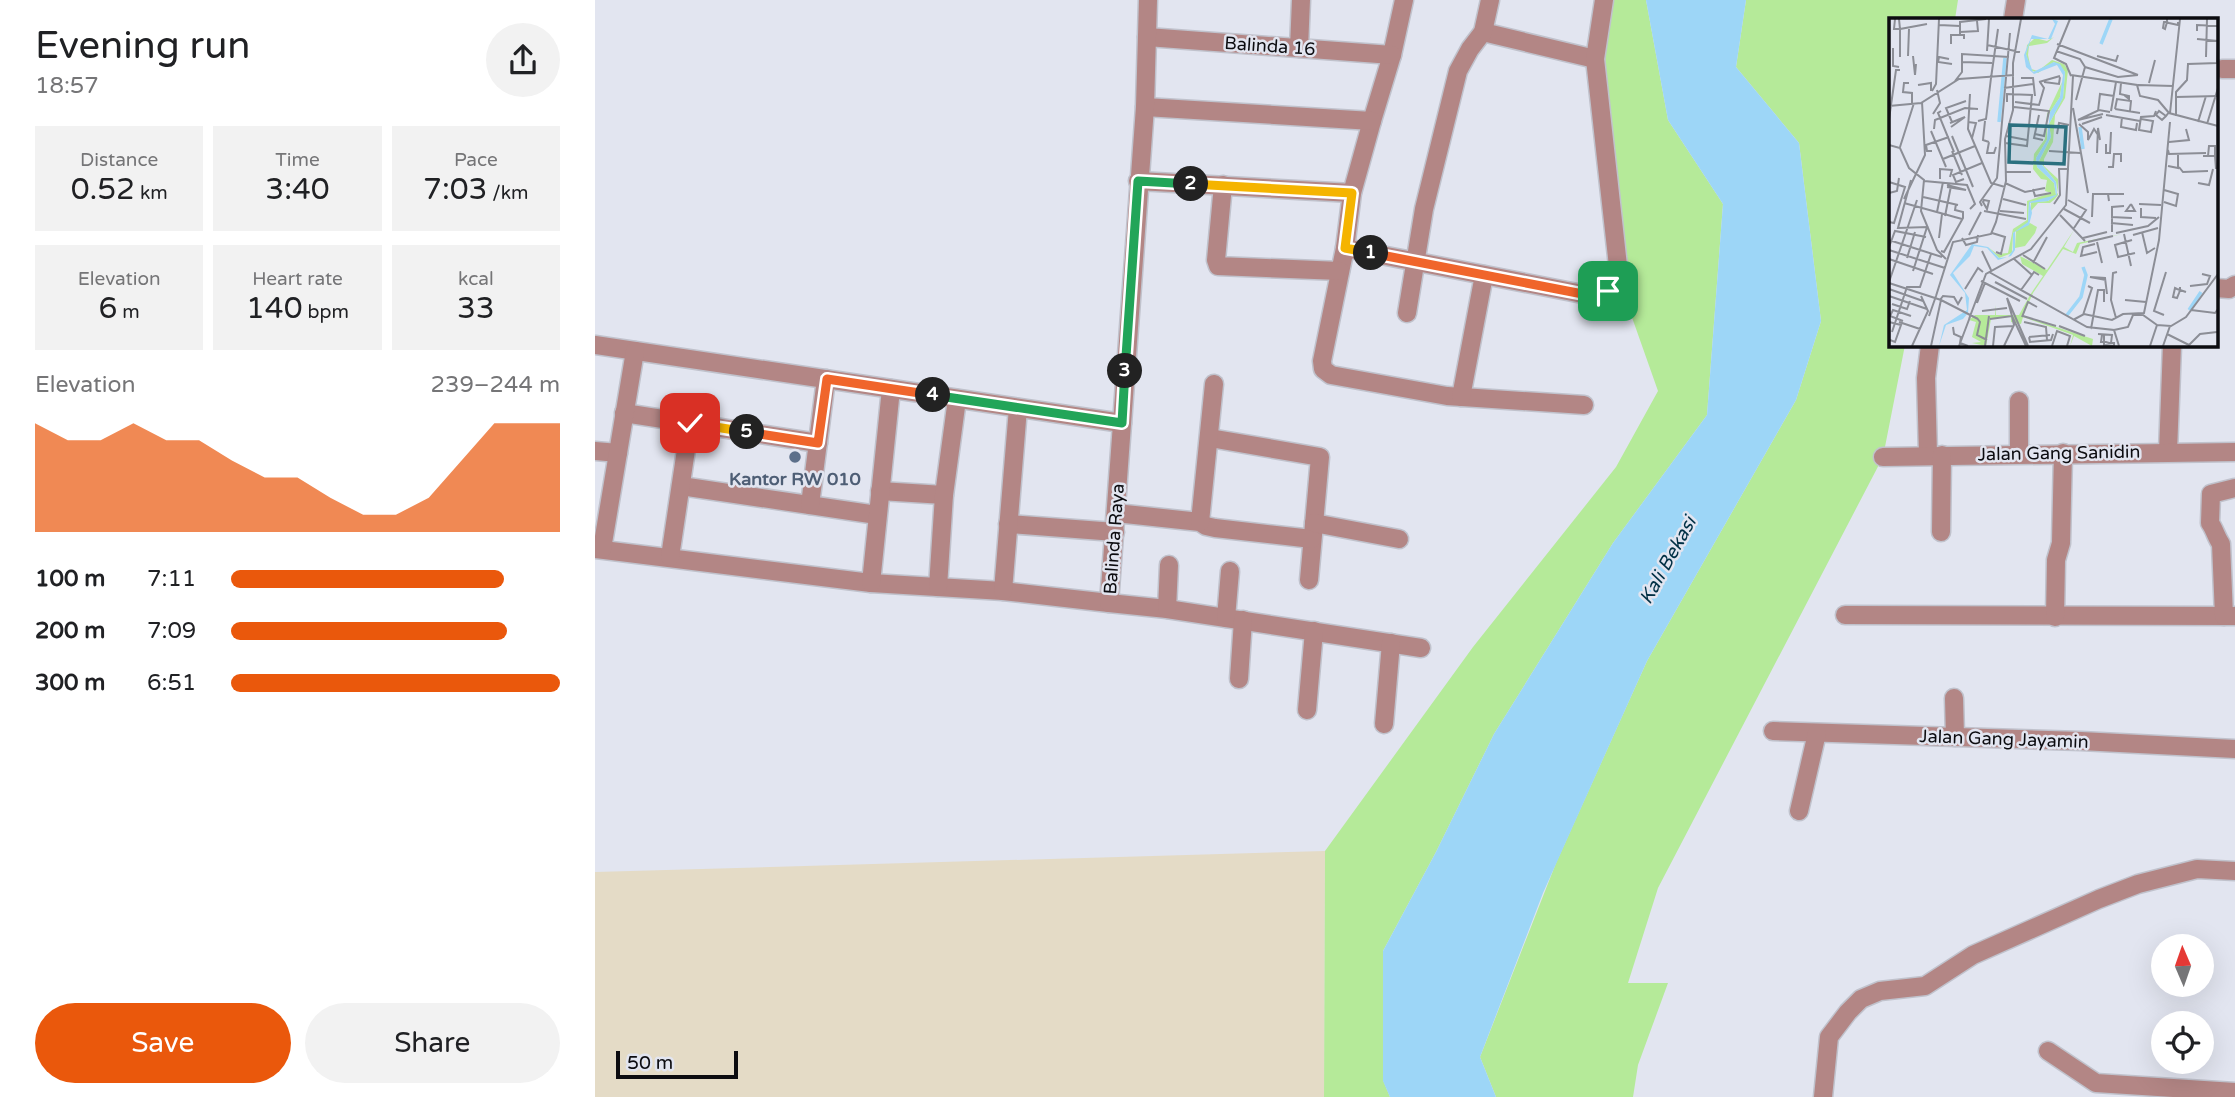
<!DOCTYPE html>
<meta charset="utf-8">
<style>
:root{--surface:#fff;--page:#f2f2f2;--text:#202124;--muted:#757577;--accent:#ea580c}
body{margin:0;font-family:"Varela Round",sans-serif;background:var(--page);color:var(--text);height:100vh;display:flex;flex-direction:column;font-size:26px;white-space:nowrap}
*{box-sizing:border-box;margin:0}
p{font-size:23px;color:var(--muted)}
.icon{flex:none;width:38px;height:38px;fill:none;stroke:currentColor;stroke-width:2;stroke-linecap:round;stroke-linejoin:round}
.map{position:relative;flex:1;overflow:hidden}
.side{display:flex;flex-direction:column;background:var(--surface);width:595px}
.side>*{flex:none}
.needle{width:46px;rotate:358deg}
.fabs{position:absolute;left:1556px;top:934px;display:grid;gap:14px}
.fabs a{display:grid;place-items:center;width:63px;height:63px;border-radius:50%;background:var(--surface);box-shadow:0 7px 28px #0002;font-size:35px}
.scale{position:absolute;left:21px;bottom:18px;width:122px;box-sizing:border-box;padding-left:7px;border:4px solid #0c0c10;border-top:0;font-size:19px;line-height:24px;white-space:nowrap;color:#0c0c10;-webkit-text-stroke:5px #e2e5f0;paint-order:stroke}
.pin{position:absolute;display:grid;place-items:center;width:60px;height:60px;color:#fff;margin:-30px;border-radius:14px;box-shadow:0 4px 10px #0006}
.km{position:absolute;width:35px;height:35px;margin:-18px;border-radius:50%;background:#222;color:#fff;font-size:19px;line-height:35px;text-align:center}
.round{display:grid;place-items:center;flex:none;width:74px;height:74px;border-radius:37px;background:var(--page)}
.summary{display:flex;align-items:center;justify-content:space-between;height:119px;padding:0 35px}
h1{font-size:38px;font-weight:600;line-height:52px}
.metrics{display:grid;grid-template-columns:repeat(3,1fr);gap:10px;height:119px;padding:7px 35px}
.metrics div{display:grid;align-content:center;border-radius:0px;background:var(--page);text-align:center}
.metrics b{font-size:30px;font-weight:600}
.metrics small{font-size:19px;font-weight:400}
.metrics p{font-size:19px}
.chart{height:196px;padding:14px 35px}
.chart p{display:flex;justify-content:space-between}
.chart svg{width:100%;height:126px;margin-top:7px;fill:var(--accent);opacity:.7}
.primary-button{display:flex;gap:14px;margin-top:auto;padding:14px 35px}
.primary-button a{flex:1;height:80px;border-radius:42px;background:var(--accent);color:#fff;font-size:28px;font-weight:600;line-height:80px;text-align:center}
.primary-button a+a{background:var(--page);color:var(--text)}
ul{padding:0 35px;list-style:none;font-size:23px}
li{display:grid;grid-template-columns:112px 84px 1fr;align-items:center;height:52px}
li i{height:18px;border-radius:9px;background:var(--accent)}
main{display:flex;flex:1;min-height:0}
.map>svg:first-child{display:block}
.industrial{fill:#e4dbc6}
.green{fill:#b5ea99}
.water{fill:#9dd6f7}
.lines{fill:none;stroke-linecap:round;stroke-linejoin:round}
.minor-casing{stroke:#c0c2cc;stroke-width:21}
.minor{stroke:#b38685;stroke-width:18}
.split-1-casing{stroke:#fff;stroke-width:14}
.split-2-casing{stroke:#fff;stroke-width:14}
.split-3-casing{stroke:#fff;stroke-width:14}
.split-4-casing{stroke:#fff;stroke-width:14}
.split-5-casing{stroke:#fff;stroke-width:14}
.split-6-casing{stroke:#fff;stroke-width:14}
.split-1{stroke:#f0652b;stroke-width:9}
.split-2{stroke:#f5b400;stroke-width:9}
.split-3{stroke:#22a559;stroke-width:9}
.split-4{stroke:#22a559;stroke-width:9}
.split-5{stroke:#f0652b;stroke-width:9}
.split-6{stroke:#f5b400;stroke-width:9}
.service-dot{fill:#5c6f8a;stroke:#e2e5f0;stroke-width:2.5}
.labels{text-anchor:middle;stroke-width:5;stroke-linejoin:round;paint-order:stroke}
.street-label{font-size:18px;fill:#0c0c10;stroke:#e2e5f0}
.service-label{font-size:18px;font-weight:bold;fill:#4e5e75;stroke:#e2e5f0}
.water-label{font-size:19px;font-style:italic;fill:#003045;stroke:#e2e5f0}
.inset-river{fill:none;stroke:#9dd6f7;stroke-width:3.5}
.inset-road{fill:none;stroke:#8c8e96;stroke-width:2}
.view{fill:#2b707f;fill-opacity:0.15;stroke:#2b707f;stroke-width:3.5}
.inset-edge{fill:none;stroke:#0c0c10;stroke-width:3.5}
</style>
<main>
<section class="side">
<div class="summary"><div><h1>Evening run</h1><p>18:57</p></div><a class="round"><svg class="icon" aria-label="share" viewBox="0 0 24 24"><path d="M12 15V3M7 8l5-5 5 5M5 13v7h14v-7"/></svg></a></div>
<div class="metrics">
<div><p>Distance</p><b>0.52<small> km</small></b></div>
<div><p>Time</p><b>3:40</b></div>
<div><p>Pace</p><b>7:03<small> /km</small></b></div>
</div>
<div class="metrics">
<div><p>Elevation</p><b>6<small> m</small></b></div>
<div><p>Heart rate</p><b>140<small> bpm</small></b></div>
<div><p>kcal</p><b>33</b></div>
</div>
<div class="chart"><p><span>Elevation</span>239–244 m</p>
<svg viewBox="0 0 160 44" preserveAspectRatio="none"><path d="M0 44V6L10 12L20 12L30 6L40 12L50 12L60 19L70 25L80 25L90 32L100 38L110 38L120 32L130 19L140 6L150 6L160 6V44z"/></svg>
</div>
<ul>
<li><b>100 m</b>7:11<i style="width:83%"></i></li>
<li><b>200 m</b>7:09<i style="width:84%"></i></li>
<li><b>300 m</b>6:51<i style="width:100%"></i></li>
</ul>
<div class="primary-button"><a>Save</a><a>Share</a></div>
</section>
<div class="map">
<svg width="1640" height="1097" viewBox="0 0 1640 1097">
<rect width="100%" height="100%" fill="#e2e5f0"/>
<polygon class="industrial" points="730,851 729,1097 0,1097 0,872"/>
<g class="green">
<polygon points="1009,0 1051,0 1073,120 1128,204 1112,415 1018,543 899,734 841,852 788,951 788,1080 795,1097 729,1097 730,851 878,647 1021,467 1063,391 1022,275 1000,59"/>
<polygon points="1151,0 1363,0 1360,19 1295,19 1295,345 1310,345 1288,457 1063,888 1033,983 1073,983 1043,1065 1038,1097 901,1097 885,1057 961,863 1052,661 1201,400 1226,321 1204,143 1141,67"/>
</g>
<polygon class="water" points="1051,0 1151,0 1141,67 1204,143 1226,321 1201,400 1052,661 948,893 885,1057 901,1097 795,1097 788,1081 788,951 841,852 899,734 1018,543 1112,415 1128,204 1073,120"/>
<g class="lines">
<g class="minor-casing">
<g id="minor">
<polyline points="809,0 797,55 777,121 757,193 750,248 727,361 728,369 736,375 852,396 989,405"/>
<polyline points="1418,19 1421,0"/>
<polyline points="888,32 1000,59"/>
<polyline points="552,37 797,55"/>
<polyline points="704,48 706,0"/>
<polyline points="1627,69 1640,69"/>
<polyline points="550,107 777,121"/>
<polyline points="543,181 757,193"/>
<polyline points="628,185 621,260 623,266 745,271"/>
<path d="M 750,248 L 998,296 C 1016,295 1021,282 1023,266 L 1000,59 L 1009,0"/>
<polyline points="1621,288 1634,289 1640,285"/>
<polyline points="812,313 829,209 863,71 875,49 888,32 895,0"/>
<polyline points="0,345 527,423"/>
<polyline points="866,397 889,275"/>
<polyline points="29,413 223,443"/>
<polyline points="615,438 725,457 714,580"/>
<polyline points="0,451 23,453"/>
<polyline points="1573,452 1577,345"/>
<polyline points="1424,454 1424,401"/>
<polyline points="1333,455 1331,378 1335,345"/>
<polyline points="1288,457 1640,452"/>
<polyline points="86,486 282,515"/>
<polyline points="285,491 349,495"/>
<polyline points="215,505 231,379"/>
<polyline points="521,513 605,522 611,526 620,528 717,539"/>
<polyline points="605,522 619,384"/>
<polyline points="719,523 804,539"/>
<polyline points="413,524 520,532"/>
<polyline points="1346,532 1347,455"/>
<polyline points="0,549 276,583 408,591 514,603 550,107 553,0"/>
<polyline points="7,549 40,351"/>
<polyline points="75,557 95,423"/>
<polyline points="276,583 296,389"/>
<polyline points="343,587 349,495 362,399"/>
<polyline points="408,591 423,408"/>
<polyline points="514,603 572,609 826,648"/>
<polyline points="572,609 574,565"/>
<polyline points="1250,615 1640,616"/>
<path d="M 1629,616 L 1626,544 C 1621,537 1620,530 1615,523 L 1616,494 L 1640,488"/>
<polyline points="1460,617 1461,560 1466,543 1468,453"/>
<polyline points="631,618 635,571"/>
<polyline points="644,679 648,620"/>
<polyline points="1359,698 1360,737"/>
<polyline points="712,710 719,631"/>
<polyline points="789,724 796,643"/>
<polyline points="1178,731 1486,741 1640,749"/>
<polyline points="1204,811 1222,733"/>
<polyline points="1453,1051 1501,1083 1640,1092"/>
<polyline points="1228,1097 1234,1037 1253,1012 1266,999 1285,991 1330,986 1378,955 1504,899 1543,884 1602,869 1640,871"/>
</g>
</g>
<use href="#minor" class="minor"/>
</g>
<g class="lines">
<g class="split-1-casing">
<polyline id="split-1" points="776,253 998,296 1006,296 1013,291"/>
</g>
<g class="split-2-casing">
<polyline id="split-2" points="596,184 757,193 750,248 776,253"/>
</g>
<g class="split-3-casing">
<polyline id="split-3" points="530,371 543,181 596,184"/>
</g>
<g class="split-4-casing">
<polyline id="split-4" points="338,395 527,423 530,371"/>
</g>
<g class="split-5-casing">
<polyline id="split-5" points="152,432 223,443 232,379 338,395"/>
</g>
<g class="split-6-casing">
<polyline id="split-6" points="95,423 152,432"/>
</g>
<use href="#split-1" class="split-1"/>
<use href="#split-2" class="split-2"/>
<use href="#split-3" class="split-3"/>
<use href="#split-4" class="split-4"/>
<use href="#split-5" class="split-5"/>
<use href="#split-6" class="split-6"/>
</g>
<circle class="service-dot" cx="200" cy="457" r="7"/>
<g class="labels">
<g class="street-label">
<text transform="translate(675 46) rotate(4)" y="6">Balinda 16</text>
<text transform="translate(1464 453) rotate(-1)" y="6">Jalan Gang Sanidin</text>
<text transform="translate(519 539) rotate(-86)" y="6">Balinda Raya</text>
<text transform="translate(1409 739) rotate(2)" y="6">Jalan Gang Jayamin</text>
</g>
<g class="service-label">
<text x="200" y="485">Kantor RW 010</text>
</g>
<g class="water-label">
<text transform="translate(1072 560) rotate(-61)" y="7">Kali Bekasi</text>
</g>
</g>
<g transform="translate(1294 18)">
<rect width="329" height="329" fill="#e2e5f0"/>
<path d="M 165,19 L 158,25 L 140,28 L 139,37 L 142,51 L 149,53 L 163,42 L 175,46 L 179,52 L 176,80 L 166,97 L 164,124 L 155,141 L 155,148 L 169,161 L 169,177 L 166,181 L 161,185 L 149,185 L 142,193 L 142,184 L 159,183 L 169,175 L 167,164 L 150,143 L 162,119 L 160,106 L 174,79 L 176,54 L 165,44 L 149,55 L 141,52 L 137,36 L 138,27 L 146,20 L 158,23 ZM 173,64 L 171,79 L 158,99 L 158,122 L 147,140 L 148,149 L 165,165 L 167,177 L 160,181 L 140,184 L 139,205 L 124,215 L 123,235 L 110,240 L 99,229 L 108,236 L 119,235 L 124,211 L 138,202 L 138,183 L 162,175 L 156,173 L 158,162 L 152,161 L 144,151 L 145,136 L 156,121 L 158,96 ZM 141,205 L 148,209 L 146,215 L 136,228 L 126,230 L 127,213 ZM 185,212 L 175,229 L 184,234 L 188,225 L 233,216 L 191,226 L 187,236 L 174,231 L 144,275 L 134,298 L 204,321 L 203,328 L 185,318 L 181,328 L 184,317 L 134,299 L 132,306 L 122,304 L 122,298 L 102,301 L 97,328 L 83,325 L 92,324 L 83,319 L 87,304 L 80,302 L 86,297 L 106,297 L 106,287 L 107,297 L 130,297 L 141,277 L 154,258 L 133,246 L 131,238 L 158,252 Z" fill="#b5ea99"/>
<path d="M 163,1 L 169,3 L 162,21 L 142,21 L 137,36 L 144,54 L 165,44 L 171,46 L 176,54 L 174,80 L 160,106 L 162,119 L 150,143 L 167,164 L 168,177 L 159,183 L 141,185 L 143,195 L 140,207 L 126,214 L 126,232 L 122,238 L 109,242 L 98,230 L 85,228 L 81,238 L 64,255 L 80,280 L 79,295 L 74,301 L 57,307 L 50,328 L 55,307 L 78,292 L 76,275 L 61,257 L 83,226 L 99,229 L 110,240 L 119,239 L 124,232 L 124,215 L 139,204 L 140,184 L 167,177 L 165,165 L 148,149 L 147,140 L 158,122 L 161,94 L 171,79 L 174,57 L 168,47 L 145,56 L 137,49 L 135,37 L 143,17 L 159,21 L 166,6 Z" fill="#9dd6f7"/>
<path class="inset-river" d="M 212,26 L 222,1M 110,104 L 116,40M 191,109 L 194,131M 300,292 L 312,274M 178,297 L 192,279 L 197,257 L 194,249"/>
<path class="inset-road" d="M 6,1 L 5,11 L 11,11 L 11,39M 10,1 L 11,11 L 38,6M 181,1 L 165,40 L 177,46 L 182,58M 278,1 L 278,4 L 276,11 L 274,10 L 275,4 L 278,4 L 280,5 L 289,7 L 289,4M 50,7 L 71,8M 308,13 L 308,7 L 329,8M 71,14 L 89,13 L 88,3M 71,17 L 71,4 L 97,1M 308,21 L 329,23M 62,26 L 62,17 L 75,17 L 75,21M 168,26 L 249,57M 98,27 L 131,34M 4,30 L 4,48 L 10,49M 98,33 L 100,1M 167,33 L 191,41 L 196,49 L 187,82M 19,38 L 20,11M 24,38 L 26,57 L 27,46M 208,38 L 227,43 L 229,37M 317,39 L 318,1M 60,41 L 50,39 L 49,44 L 63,46M 73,44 L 103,45M 328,45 L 329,22M 196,49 L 229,59 L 249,57M 182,57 L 248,67 L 251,78 L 269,82 L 280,95 L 329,108M 102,60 L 109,11M 132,60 L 144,60 L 146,78M 66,63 L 73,54 L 73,36 L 120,39M 150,64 L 171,58M 155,64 L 170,66 L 171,59M 20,65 L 15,65 L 14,74 L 23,75 L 23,85M 232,65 L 231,76 L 240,78 L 240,81 L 235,77M 260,65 L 266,42M 29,67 L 42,65 L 42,73M 249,67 L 284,68M 115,70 L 144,66M 43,73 L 47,66 L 50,1M 81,76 L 79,111 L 102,165 L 116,169M 287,79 L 329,78M 126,84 L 150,87 L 155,70 L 151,64M 0,88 L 32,85 L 70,61 L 125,57M 125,89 L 160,93 L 155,118 L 146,116M 184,90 L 199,175M 226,91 L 228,81 L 242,83 L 241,93M 226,91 L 251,95M 52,93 L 49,95 L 65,134M 209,93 L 211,76 L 225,78M 222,93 L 227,64M 281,95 L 291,1M 44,96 L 51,85 L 48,72M 214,96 L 189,102 L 210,92 L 221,94M 150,97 L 145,120 L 154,122M 217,97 L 251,103M 277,98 L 270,93 L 267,97 L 273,102 L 277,98 L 280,94M 287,98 L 287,74 L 298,62 L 299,46 L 329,45M 233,99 L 232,109 L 247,112 L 248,105M 0,101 L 7,52 L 11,52M 252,101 L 264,103 L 262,114 L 250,112 L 252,99 L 265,98 L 267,93M 89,103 L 97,101 L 102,60M 96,103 L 94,122 L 100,124M 63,104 L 57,90 L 77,83M 79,104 L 87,105 L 83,120M 309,104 L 317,78M 61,105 L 76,99 L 62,109M 190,106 L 199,114 L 199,122 L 205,111 L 209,117M 193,106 L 213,99M 318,106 L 329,70M 45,111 L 46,102 L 76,90 L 89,91M 42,113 L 57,149M 168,116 L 170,105 L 180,107M 63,118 L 84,169M 117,118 L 138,122M 100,124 L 98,135 L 105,135 L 107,129M 280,124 L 300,122 L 297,111M 116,125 L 138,128 L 143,77 L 118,76 L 118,84M 217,126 L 217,135 L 221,135 L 222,114M 0,127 L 11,130 L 20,150 L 35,162 L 32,193 L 48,232 L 57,241M 11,129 L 25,85M 279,132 L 280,136 L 317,135M 43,133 L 38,133 L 37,127 L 60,119M 63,133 L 73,157M 160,133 L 191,135M 208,135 L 209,110 L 211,122M 314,138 L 326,138 L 327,151M 319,138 L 320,128 L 326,128 L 326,138M 54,141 L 86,128M 279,148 L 289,150 L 289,136M 219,149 L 224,149 L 225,136 L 232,136 L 232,144M 290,149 L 294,154 L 319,153M 116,154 L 142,154M 51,161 L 51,151 L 63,152 L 61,159M 75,161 L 67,164 L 64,157 L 93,145M 22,162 L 9,210 L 38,209 L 24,253M 35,163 L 78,167 L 86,186 L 81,191M 0,164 L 16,169 L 5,205 L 0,204M 116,165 L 136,174 L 156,170M 309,165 L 320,167 L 324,151M 58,169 L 77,172 L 58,167M 144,171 L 146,178 L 162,175M 0,175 L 8,173 L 10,160M 34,179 L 69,187M 15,181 L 36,137 L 33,84M 114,181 L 137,187M 95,182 L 100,183 L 98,191 L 94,184 ZM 179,182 L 197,192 L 185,210M 220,183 L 219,176 L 235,176M 275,184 L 287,188 L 289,176 L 275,172M 15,185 L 73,201M 165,186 L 171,177 L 170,151 L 180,151M 242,186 L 237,193 L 246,193 L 242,186M 250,186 L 272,187M 93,188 L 91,184 L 108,160 L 121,15M 252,190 L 252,199 L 267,200M 175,191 L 201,205M 95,193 L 137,201M 111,193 L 135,195M 48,194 L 54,164M 171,197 L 196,223M 56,198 L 62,168M 203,199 L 204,176 L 219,176M 222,199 L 243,200M 222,205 L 244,207M 223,214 L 223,189 L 235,188M 253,214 L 258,235 L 266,230M 103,215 L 116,219 L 112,236 L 107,234M 227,215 L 259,208 L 270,199M 235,216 L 242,248M 80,217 L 92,194M 244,217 L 269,210M 50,220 L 53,196M 73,220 L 77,227 L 88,224 L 89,217M 194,220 L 218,214M 0,222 L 53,239M 243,222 L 226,227 L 229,239 L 246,235M 199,224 L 224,218M 208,224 L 213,245M 206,226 L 194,229 L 192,238 L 208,234M 0,229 L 6,213 L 37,219M 0,232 L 56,250M 52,233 L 55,234 L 74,200 L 74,194 L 66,192 L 67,186M 93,233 L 102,252M 134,237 L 156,251M 18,240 L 26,214M 124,240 L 143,257M 0,241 L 44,256M 144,245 L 158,219M 100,254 L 198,309 L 225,312 L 230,328M 217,262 L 201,259 L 216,260 L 218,276M 92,263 L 131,283M 0,264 L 28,182M 106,264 L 138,281M 0,265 L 52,282 L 42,328M 301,268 L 318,266 L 321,258 L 313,256M 291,269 L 291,272 L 290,275 L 288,280 L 284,279 L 286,270 L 288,271 L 297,274M 0,271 L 34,283M 76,271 L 89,250 L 94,254M 132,272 L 145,254 L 150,257M 0,278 L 38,291M 47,278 L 64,224 L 102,216 L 107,204 L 117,163 L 116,121 L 124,92 L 124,45 L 132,1M 51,282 L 54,278 L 65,279 L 69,286 L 73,279M 52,282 L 89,301M 236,282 L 257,284M 88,285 L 96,265M 3,286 L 18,291 L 21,283M 302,292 L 326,295 L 329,291M 93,293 L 118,290M 194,297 L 203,270 L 199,268M 275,297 L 265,293 L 277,254M 40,298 L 47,278M 134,298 L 167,308M 133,299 L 139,284 L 148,289M 88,300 L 91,304 L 88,317 L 98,322M 227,300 L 222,282 L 224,255 L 228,254M 80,301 L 97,256 L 142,231 L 177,187 L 184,58M 101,301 L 123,298 L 125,307 L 115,328M 184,302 L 195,296 L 223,302 L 234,296 L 255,295 L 270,222 L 281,104M 14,303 L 1,298 L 4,292 L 22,298M 0,304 L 12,307 L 6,324 L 1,322M 10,304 L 31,311M 135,304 L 157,309 L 158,322M 170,308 L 196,318M 64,309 L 65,316 L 72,319 L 71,325 L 79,328M 202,311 L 209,272 L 215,272 L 215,284M 225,312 L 239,309 L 244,297 L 254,297 L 268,307M 3,314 L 18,269 L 31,269 L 42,236M 209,316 L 223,317 L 222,325M 278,316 L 300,327M 213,317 L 212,324 L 217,324 L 220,325 L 225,325 L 225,328 L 215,327 L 215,317M 140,319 L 141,324 L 162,322 L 164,316M 140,319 L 161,317M 23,328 L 39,293 L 32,278M 70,328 L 81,299M 96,328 L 100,298M 104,328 L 106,309 L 124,308M 137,328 L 123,298 L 118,280 L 139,328M 163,328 L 168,313 L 181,318 L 178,328M 261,328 L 268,307 L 282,308 L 297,299 L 329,256M 274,328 L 281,308M 299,328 L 311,316 L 328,314"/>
<path class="view" d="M 121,107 L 177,109 L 175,146 L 120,144 Z"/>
<rect width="329" height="329" class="inset-edge"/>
</g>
</svg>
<div class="fabs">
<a><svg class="needle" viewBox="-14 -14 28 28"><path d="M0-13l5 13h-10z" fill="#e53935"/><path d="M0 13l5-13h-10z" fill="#757577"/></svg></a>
<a><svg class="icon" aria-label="locate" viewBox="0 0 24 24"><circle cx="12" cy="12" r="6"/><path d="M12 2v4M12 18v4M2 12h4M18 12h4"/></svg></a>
</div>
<div class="scale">50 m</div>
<div class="pin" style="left:1013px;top:291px;background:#1e9e55"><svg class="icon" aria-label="arrive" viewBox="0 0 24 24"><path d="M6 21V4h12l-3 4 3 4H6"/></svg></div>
<div class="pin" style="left:95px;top:423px;background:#d93025"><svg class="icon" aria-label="check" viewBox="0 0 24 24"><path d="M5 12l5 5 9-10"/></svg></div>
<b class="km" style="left:776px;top:253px">1</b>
<b class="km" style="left:596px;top:184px">2</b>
<b class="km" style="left:530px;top:371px">3</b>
<b class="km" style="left:338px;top:395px">4</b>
<b class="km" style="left:152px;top:432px">5</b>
</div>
</main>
